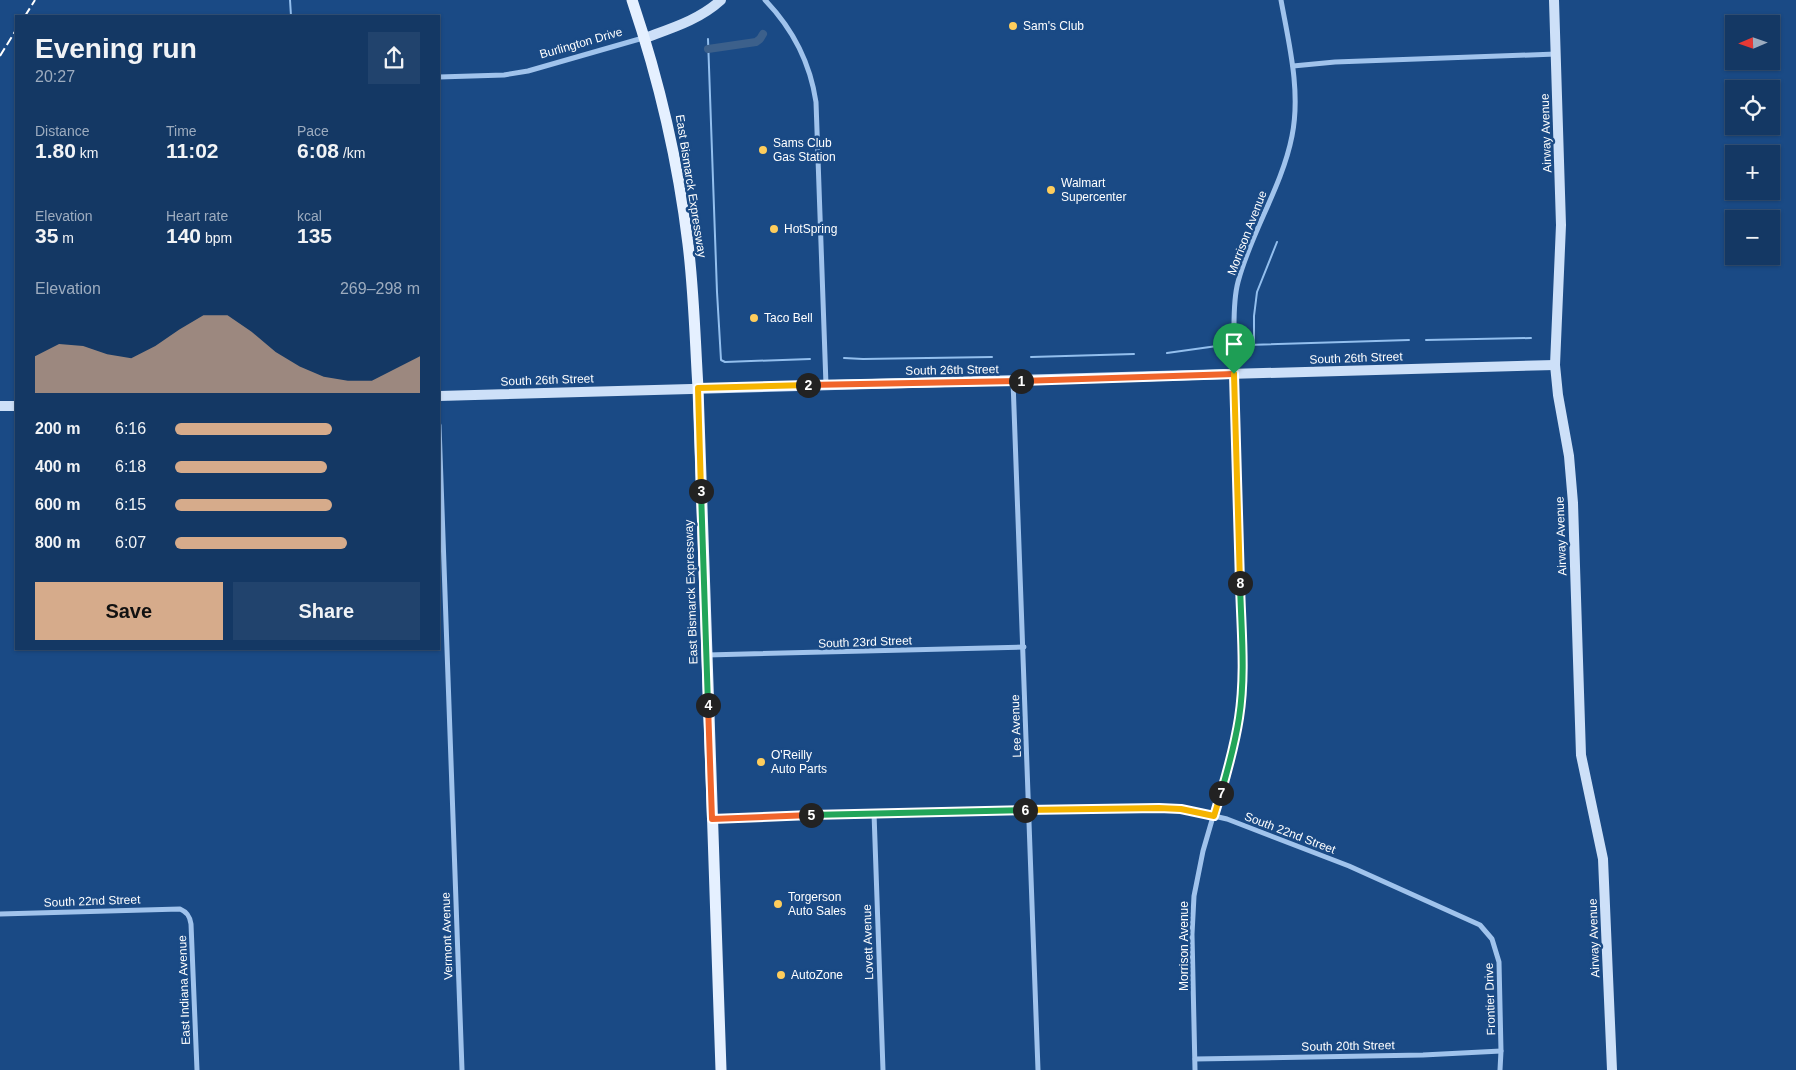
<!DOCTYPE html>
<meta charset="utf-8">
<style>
:root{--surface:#143864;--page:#21436d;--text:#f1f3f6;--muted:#9dacbf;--line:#335278;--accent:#d6ab8b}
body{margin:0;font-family:Helvetica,sans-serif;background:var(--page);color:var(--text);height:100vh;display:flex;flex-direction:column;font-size:19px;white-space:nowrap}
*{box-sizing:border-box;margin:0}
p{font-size:16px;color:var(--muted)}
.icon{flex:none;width:28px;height:28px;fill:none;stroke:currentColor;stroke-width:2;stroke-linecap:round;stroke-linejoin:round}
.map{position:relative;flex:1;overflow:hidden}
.sheet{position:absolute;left:15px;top:15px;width:425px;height:635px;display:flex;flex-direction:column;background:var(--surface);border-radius:0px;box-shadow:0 1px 4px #0004,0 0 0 1px var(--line)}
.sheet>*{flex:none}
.needle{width:32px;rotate:268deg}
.tools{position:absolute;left:1725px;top:15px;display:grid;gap:10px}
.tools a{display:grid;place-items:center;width:55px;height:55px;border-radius:0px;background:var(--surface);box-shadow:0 1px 4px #0004,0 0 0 1px var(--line);font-size:25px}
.pin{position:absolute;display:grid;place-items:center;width:42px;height:42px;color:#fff;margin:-51px -21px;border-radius:50% 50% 50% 0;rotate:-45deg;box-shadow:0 0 5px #0007}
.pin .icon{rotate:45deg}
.km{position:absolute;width:25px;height:25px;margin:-12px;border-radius:50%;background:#222;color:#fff;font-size:14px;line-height:25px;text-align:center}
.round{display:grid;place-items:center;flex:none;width:52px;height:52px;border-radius:0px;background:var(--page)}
.summary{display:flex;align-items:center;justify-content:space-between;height:85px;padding:0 20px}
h1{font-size:28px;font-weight:700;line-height:38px}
.stats{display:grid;grid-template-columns:repeat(3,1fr);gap:8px;height:85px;padding:5px 20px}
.stats div{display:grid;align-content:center}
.stats b{font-size:21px;font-weight:700}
.stats small{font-size:14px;font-weight:400}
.stats p{font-size:14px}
.chart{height:140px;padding:10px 20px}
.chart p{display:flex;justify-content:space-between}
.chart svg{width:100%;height:90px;margin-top:5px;fill:var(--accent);opacity:.7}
.button{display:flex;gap:10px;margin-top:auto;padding:10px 20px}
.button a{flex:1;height:58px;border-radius:0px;background:var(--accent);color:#111;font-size:20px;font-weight:700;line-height:58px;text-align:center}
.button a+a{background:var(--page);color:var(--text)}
ul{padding:0 20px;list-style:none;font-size:16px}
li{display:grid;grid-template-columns:80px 60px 1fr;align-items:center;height:38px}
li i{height:12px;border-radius:6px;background:var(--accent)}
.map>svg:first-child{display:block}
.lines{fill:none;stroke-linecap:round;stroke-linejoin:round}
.stream{stroke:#93bfee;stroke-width:2}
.canal{stroke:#3c608b;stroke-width:8}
.street{stroke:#a0c3ec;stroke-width:5}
.secondary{stroke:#cde0f8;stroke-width:10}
.primary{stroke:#e5f0ff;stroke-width:11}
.rail{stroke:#fff;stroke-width:2;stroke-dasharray:9 4;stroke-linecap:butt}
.split-1-casing{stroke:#fff;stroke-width:10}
.split-2-casing{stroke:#fff;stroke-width:10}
.split-3-casing{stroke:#fff;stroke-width:10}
.split-4-casing{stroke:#fff;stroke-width:10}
.split-5-casing{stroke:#fff;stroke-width:10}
.split-6-casing{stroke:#fff;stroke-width:10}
.split-7-casing{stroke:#fff;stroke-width:10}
.split-8-casing{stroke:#fff;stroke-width:10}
.split-9-casing{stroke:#fff;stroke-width:10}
.split-1{stroke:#f0652b;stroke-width:6}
.split-2{stroke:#f0652b;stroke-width:6}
.split-3{stroke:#f5b400;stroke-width:6}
.split-4{stroke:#22a559;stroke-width:6}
.split-5{stroke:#f0652b;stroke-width:6}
.split-6{stroke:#22a559;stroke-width:6}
.split-7{stroke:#f5b400;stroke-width:6}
.split-8{stroke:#22a559;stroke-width:6}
.split-9{stroke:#f5b400;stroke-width:6}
.poi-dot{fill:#fecd5c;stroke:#1a4a85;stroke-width:2}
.labels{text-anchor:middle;stroke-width:5;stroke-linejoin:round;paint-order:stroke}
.poi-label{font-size:12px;fill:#fff;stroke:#1a4a85;text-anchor:start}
.street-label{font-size:12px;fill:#fff;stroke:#1a4a85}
</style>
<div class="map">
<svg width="1796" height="1070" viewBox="0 0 1796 1070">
<rect width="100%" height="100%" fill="#1a4a85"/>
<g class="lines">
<g class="stream">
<polyline points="290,0 291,16"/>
<polyline points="708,39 717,292 721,360 725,362 810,359"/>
<polyline points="1426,340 1531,338"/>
<polyline points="1247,345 1409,340"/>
<polyline points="1254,345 1254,316 1257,292 1277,242"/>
<polyline points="1167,353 1217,346"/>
<polyline points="1031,357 1134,354"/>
<polyline points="844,358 863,359 992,357"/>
</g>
<polyline class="canal" points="708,49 756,42 760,39 763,34"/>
<g class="street">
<path d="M 765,0 C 793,29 810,62 816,102 L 826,385"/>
<polyline points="1293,66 1335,62 1556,54"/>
<polyline points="439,77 504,75 528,71 643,38"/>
<polyline points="1013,381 1038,1070"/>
<polyline points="439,425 462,1070"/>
<polyline points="707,655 1024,647"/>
<polyline points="874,813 883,1070"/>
<polyline points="712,819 1146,807 1192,811 1227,819 1349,866 1480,925 1492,939 1499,962 1501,1051 1500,1070"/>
<path d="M 0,914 L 180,909 C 187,912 190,916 191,924 L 197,1070"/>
<polyline points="1195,1059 1423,1055 1501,1051"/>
<path d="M 1195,1070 L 1192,934 L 1194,896 L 1203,851 L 1235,741 L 1242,691 L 1234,327 C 1234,312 1234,297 1238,282 C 1251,232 1282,187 1292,136 C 1301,91 1289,44 1281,0"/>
</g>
<g class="secondary">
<polyline points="1554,0 1561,225 1555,365 1558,395 1569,456 1573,503 1581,755 1603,859 1612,1070"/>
<path d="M 645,38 C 672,28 699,20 721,0"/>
<polyline points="439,396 1555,365"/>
<polyline points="0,406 16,406"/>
</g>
<path class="primary" d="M 632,0 C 659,80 678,161 688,244 C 694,292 695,340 698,388 L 721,1070"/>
<g class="rail">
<polyline points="25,16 35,0"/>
<polyline points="0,56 16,30"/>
</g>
</g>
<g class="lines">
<g class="split-1-casing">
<polyline id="split-1" points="1021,381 1234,374"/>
</g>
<g class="split-2-casing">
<polyline id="split-2" points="808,385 1021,381"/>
</g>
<g class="split-3-casing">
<polyline id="split-3" points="701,491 698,388 808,385"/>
</g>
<g class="split-4-casing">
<polyline id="split-4" points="701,491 708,705"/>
</g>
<g class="split-5-casing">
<polyline id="split-5" points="708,705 712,819 811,815"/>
</g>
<g class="split-6-casing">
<polyline id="split-6" points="811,815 1025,810"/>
</g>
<g class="split-7-casing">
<polyline id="split-7" points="1025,810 1159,808 1181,809 1214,816 1221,793"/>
</g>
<g class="split-8-casing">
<path id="split-8" d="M 1221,793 C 1228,769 1235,744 1239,718 C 1246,673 1241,628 1240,583"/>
</g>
<g class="split-9-casing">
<polyline id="split-9" points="1234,374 1240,583"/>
</g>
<use href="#split-1" class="split-1"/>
<use href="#split-2" class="split-2"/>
<use href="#split-3" class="split-3"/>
<use href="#split-4" class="split-4"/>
<use href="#split-5" class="split-5"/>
<use href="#split-6" class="split-6"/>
<use href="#split-7" class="split-7"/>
<use href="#split-8" class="split-8"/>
<use href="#split-9" class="split-9"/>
</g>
<g class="poi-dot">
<circle cx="1013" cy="26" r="5"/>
<circle cx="763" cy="150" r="5"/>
<circle cx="1051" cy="190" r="5"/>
<circle cx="774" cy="229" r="5"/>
<circle cx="754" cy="318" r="5"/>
<circle cx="761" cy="762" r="5"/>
<circle cx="778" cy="904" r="5"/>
<circle cx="781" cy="975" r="5"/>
</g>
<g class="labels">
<g class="poi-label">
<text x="1023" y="30">Sam's Club</text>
<text x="773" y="147">Sams Club<tspan x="773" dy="14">Gas Station</tspan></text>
<text x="1061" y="187">Walmart<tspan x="1061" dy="14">Supercenter</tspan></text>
<text x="784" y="233">HotSpring</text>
<text x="764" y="322">Taco Bell</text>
<text x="771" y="759">O'Reilly<tspan x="771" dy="14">Auto Parts</tspan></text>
<text x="788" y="901">Torgerson<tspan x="788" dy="14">Auto Sales</tspan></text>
<text x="791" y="979">AutoZone</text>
</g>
<g class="street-label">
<text transform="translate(581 43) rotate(-16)" y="4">Burlington Drive</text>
<text transform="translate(1546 133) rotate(-92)" y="4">Airway Avenue</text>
<text transform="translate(691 186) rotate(81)" y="4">East Bismarck Expressway</text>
<text transform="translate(1247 233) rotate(-69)" y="4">Morrison Avenue</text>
<text transform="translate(1356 358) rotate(-2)" y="4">South 26th Street</text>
<text transform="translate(952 370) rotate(-1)" y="4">South 26th Street</text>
<text transform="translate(547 380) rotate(-2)" y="4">South 26th Street</text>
<text transform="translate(1561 536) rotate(-92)" y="4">Airway Avenue</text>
<text transform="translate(691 592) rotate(-92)" y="4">East Bismarck Expressway</text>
<text transform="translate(865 642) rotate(-2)" y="4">South 23rd Street</text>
<text transform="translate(1016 726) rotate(-92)" y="4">Lee Avenue</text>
<text transform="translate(1290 833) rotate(21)" y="4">South 22nd Street</text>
<text transform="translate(92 901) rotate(-2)" y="4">South 22nd Street</text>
<text transform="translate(447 936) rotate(-92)" y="4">Vermont Avenue</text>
<text transform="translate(1594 938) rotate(-92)" y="4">Airway Avenue</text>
<text transform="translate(868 942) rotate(-92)" y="4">Lovett Avenue</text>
<text transform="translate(1184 946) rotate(-90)" y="4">Morrison Avenue</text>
<text transform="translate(184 990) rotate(-92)" y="4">East Indiana Avenue</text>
<text transform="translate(1490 999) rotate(-92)" y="4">Frontier Drive</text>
<text transform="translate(1348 1046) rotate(-1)" y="4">South 20th Street</text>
</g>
</g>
</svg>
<div class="tools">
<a><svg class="needle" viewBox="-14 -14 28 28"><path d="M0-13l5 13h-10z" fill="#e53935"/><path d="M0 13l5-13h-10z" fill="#9dacbf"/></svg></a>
<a><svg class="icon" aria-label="locate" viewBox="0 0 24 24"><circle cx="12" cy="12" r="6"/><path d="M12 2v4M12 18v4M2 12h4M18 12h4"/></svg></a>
<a>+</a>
<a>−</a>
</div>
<div class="pin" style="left:1234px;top:374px;background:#1e9e55"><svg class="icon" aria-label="arrive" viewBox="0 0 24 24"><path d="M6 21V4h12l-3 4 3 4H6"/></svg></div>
<b class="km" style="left:1021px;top:381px">1</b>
<b class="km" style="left:808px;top:385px">2</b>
<b class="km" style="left:701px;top:491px">3</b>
<b class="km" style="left:708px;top:705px">4</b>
<b class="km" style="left:811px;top:815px">5</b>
<b class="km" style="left:1025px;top:810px">6</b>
<b class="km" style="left:1221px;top:793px">7</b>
<b class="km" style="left:1240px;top:583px">8</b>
<section class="sheet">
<div class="summary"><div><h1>Evening run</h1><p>20:27</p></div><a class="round"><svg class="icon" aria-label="share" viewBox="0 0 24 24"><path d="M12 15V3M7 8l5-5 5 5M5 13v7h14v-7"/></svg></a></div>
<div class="stats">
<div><p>Distance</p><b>1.80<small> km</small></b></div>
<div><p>Time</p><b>11:02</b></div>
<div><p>Pace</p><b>6:08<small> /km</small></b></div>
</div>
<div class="stats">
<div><p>Elevation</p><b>35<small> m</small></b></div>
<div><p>Heart rate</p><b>140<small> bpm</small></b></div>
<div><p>kcal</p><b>135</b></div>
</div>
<div class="chart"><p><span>Elevation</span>269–298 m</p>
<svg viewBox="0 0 160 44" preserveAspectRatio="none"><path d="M0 44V26L10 20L20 21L30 25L40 27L50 21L60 13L70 6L80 6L90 14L100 24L110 31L120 36L130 38L140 38L150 32L160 26V44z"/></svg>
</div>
<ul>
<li><b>200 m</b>6:16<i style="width:64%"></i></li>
<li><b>400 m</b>6:18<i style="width:62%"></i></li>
<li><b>600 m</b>6:15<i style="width:64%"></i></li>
<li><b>800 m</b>6:07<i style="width:70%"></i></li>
</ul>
<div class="button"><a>Save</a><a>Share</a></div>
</section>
</div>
